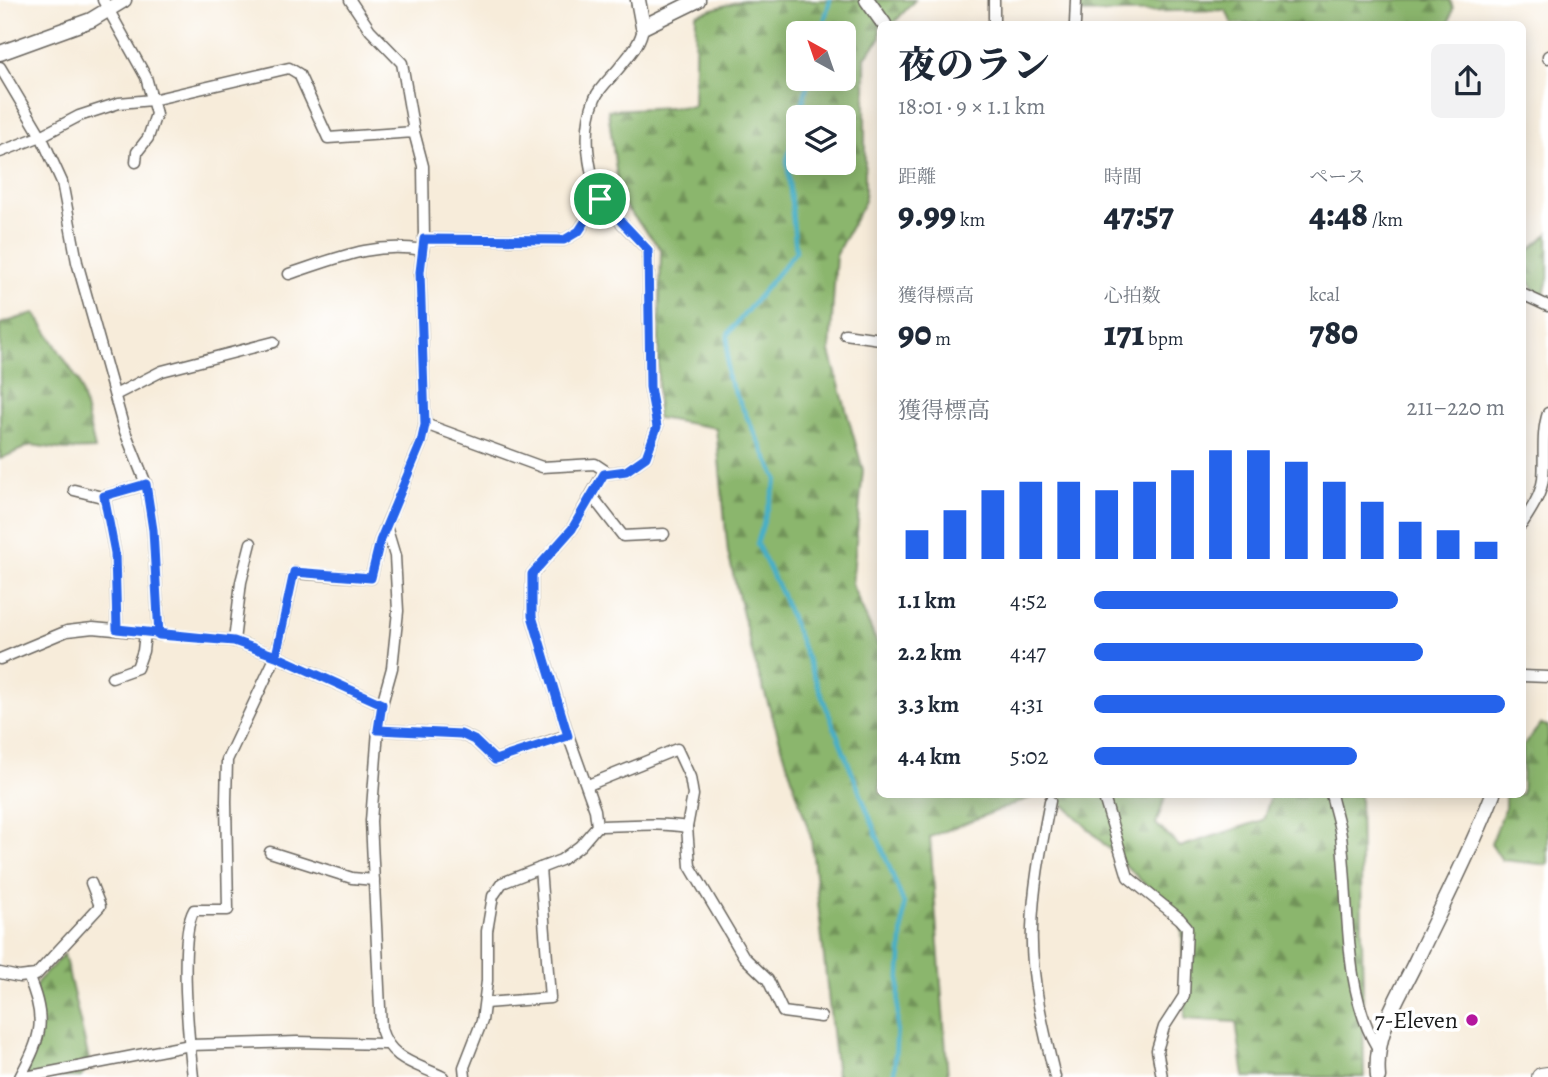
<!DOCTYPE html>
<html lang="ja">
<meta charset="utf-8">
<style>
:root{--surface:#fff;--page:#f2f2f3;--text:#1f2937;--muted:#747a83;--accent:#2563eb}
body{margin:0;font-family:Alegreya,"Noto Serif JP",serif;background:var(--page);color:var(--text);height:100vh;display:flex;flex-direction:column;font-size:26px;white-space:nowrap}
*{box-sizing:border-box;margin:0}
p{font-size:23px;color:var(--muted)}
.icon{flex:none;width:38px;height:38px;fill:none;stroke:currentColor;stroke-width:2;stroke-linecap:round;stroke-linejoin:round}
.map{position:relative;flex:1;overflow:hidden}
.details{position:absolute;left:877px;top:21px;width:649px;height:777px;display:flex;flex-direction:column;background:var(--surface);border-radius:10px;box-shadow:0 4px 18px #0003}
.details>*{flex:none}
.needle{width:46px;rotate:320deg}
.tools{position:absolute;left:786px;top:21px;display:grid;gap:14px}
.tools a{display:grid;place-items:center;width:70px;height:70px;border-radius:10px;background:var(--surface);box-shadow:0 4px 18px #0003;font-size:35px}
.pin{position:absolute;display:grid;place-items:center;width:60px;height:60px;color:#fff;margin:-30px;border:4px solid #fff;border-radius:50%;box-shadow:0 2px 7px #0007}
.round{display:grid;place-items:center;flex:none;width:74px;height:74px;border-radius:10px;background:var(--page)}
.summary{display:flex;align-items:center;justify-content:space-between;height:119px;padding:0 21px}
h1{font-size:38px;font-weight:800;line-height:52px}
.figures{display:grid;grid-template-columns:repeat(3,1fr);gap:10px;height:119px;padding:7px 21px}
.figures div{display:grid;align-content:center}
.figures b{font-size:35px;font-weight:800}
.figures small{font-size:19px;font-weight:400}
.figures p{font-size:19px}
.chart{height:196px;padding:14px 21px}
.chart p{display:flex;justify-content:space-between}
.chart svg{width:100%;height:126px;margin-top:7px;stroke:var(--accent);stroke-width:6}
ul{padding:0 21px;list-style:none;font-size:23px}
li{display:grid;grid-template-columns:112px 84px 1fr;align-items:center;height:52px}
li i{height:18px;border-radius:9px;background:var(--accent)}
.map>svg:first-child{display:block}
.forest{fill:url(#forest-firs);stroke:#546944;stroke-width:2;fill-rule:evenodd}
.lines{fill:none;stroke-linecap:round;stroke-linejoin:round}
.stream{stroke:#47afc7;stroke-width:4.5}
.minor-casing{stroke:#69655e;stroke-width:13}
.tertiary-casing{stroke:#69655e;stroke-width:17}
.primary-casing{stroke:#69655e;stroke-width:20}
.minor{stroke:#fff;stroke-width:10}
.tertiary{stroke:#fff;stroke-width:14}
.primary{stroke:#fff;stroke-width:18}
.route-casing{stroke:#fff;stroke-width:14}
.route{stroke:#2563eb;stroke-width:9}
.poi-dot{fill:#b5179e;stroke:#fff;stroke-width:2.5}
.labels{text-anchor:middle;stroke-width:7;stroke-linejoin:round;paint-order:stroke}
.poi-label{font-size:24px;fill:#1c1c1c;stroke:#fff;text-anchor:end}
</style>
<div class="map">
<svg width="1548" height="1077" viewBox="0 0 1548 1077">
<defs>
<pattern id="forest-firs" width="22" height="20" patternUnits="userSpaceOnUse" patternTransform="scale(1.75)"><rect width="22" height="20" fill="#8bb66d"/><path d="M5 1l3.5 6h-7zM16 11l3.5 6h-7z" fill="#719359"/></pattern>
</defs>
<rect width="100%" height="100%" fill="#fff"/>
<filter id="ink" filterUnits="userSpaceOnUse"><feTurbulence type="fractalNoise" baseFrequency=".0143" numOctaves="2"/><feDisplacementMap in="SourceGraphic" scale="14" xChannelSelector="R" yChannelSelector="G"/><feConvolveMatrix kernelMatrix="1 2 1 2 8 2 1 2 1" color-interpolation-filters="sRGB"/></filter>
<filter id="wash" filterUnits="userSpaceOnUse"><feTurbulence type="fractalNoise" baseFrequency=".00686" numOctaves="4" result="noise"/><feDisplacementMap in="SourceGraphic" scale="28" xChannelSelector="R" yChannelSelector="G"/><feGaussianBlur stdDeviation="1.57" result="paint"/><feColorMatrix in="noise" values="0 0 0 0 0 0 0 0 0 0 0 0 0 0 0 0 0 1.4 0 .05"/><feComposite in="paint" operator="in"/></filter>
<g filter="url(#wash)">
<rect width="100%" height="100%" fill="#f7ecda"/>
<g class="forest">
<path d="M 743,0 L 915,0 L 893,24 L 880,24 L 880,39 L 865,57 L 865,201 L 836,254 L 830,352 L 863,470 L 852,585 L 880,650 L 880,794 L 1037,795 L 930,837 L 948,1077 L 837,1077 L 811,838 L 753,656 L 728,553 L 716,428 L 657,418 L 661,249 L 620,200 L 608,110 L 694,106 L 696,14 ZM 798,33 L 844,33 L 844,79 L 798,79 ZM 798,117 L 844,117 L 844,163 L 798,163 Z"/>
<polygon points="1078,0 1450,0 1453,8 1449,24 1232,24 1226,10 1076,13"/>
<path d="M 1548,233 L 1548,278 L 1543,298 C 1530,288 1521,270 1528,253 C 1532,246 1543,240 1548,233 Z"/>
<polygon points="35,313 79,382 95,449 65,450 31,445 0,459 0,324"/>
<polygon points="1541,724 1548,726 1548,865 1502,860 1491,844 1505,808 1505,795 1522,794 1523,746"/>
<polygon points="1054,795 1166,795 1156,824 1180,847 1263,820 1271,795 1360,795 1364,1077 1244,1077 1236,1022 1185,1019 1182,931 1180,919"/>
<polygon points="64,954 90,1064 81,1077 25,1077 35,1046 34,990 38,981"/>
</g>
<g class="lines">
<g class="stream">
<polyline points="821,33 830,0"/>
<polyline points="799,117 809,79"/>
<polyline points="798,119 787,160 796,251 728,334 727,376 777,479 757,544 782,595 904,904 894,1077"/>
</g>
</g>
</g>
<g filter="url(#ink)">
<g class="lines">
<g class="minor-casing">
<g id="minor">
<polyline points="103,0 146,77 156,114 148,138 137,152 136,162"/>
<polyline points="350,0 370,30 402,63 414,132"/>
<polyline points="994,24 994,0"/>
<polyline points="1075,24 1076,0"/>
<polyline points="1548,56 1548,58"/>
<polyline points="0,67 41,136 62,182 77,262 124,429 146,484 153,530 159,635"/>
<polyline points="0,152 41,136 79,116 119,103 152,100 289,68 299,74 328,138 414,132 423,166 424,239"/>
<path d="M 289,274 C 335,259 374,241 423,250"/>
<polyline points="1522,294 1548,306"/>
<polyline points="845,334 880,339"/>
<polyline points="115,395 162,371 274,342"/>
<polyline points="425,424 542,467 595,464 604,470 603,474"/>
<polyline points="74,490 102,497 146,484"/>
<polyline points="104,496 115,553 117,629"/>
<polyline points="592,496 623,536 664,534"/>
<path d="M 1522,524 C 1531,510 1541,495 1543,479 C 1545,457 1541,434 1548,413"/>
<polyline points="234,641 241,582 251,543"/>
<polyline points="0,659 67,631 93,628 234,641 276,656 382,704"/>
<polyline points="1522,676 1548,677"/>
<polyline points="112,677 137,668 143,651 145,633"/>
<polyline points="378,730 461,734 474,740 495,760 568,735"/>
<polyline points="588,785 677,749 690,777 693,795 687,827 690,866 744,957 768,980 783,1012 821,1017"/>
<polyline points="1103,794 1128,877 1180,919 1187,927 1184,996 1164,1027 1157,1050 1162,1077"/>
<path d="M 1331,794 C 1334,808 1339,822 1341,836 C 1350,904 1342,988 1377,1047"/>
<path d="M 1050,801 C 1042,843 1033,886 1032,929 C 1030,975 1044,1032 1055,1077"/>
<path d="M 597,826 C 628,826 657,822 687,827"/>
<polyline points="270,852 352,878 374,880"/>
<polyline points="0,973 19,977 36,975 100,906 91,883"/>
<polyline points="485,1003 550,998 540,868"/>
<path d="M 20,1077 C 42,1036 47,1019 28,976"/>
<polyline points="26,1077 190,1045 297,1042 385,1044"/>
<path d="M 193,1077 C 189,1043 178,937 194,910 L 228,910 L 226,801 L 227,760 L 276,656 L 294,573 L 371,578 L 380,541 L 386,526"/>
<path d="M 443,1077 C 417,1064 390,1060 381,1029 L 371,821 L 378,730 L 382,704 L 392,668 L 398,611 L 395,556 L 386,526 L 421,443 L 425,424 L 420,272 L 424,239 L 564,240 L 579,231 L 599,199 C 588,168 582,129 595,98 C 600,87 611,78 619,68 C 629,55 641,44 643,27"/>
<polyline points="465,1077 464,1067 482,1021 487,981 487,931 493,896 502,883 561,860 580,846 597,826 595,810 568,735 532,616 532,574 572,529 603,474 626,471 646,457 657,427 650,387 648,250 599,199"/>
</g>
</g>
<g class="tertiary-casing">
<g id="tertiary">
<polyline points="638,0 643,27 698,0"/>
<polyline points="867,0 884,24"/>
<polyline points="0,53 91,20 124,0"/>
<path d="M 1378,1077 C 1374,1031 1397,1001 1416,961 C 1442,906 1471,851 1493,794"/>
</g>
</g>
<g class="primary-casing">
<polyline id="primary" points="1541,1077 1548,1076"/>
</g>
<use href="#minor" class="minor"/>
<use href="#tertiary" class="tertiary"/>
<use href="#primary" class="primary"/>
</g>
</g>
<g class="lines" filter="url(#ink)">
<g class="route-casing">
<polyline id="route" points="600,199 579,231 564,240 424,239 420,272 425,425 421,443 380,541 371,578 294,572 276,656 234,641 159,635 153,530 146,484 104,496 115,553 117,629 234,641 276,656 382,704 378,730 461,734 474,740 495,760 568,736 532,616 532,574 572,529 604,474 626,471 646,457 657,427 650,387 648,250 600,199"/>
</g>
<use href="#route" class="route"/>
</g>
<circle class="poi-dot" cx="1472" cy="1020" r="7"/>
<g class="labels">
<g class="poi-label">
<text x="1458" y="1028">7-Eleven</text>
</g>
</g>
</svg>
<div class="tools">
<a><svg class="needle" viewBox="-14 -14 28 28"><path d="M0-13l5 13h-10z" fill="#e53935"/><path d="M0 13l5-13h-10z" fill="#747a83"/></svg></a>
<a><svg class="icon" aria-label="layers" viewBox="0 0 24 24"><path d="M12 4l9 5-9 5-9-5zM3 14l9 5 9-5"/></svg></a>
</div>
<div class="pin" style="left:600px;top:199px;background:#1e9e55"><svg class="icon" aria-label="arrive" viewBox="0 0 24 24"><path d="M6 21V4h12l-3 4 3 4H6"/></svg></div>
<section class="details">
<div class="summary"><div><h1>夜のラン</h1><p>18:01 · 9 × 1.1 km</p></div><a class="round"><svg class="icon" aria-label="share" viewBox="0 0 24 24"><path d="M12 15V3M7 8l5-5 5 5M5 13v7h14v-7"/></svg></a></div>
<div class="figures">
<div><p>距離</p><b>9.99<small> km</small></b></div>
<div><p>時間</p><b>47:57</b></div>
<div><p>ペース</p><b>4:48<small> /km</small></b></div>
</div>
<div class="figures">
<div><p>獲得標高</p><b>90<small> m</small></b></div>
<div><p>心拍数</p><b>171<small> bpm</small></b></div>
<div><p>kcal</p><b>780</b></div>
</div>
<div class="chart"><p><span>獲得標高</span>211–220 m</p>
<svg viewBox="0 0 160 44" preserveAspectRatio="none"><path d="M5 44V34M15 44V27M25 44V20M35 44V17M45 44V17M55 44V20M65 44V17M75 44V13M85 44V6M95 44V6M105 44V10M115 44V17M125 44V24M135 44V31M145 44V34M155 44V38"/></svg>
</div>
<ul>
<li><b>1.1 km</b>4:52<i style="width:74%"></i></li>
<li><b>2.2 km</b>4:47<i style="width:80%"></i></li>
<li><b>3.3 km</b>4:31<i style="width:100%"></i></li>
<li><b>4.4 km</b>5:02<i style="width:64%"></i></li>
</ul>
</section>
</div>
